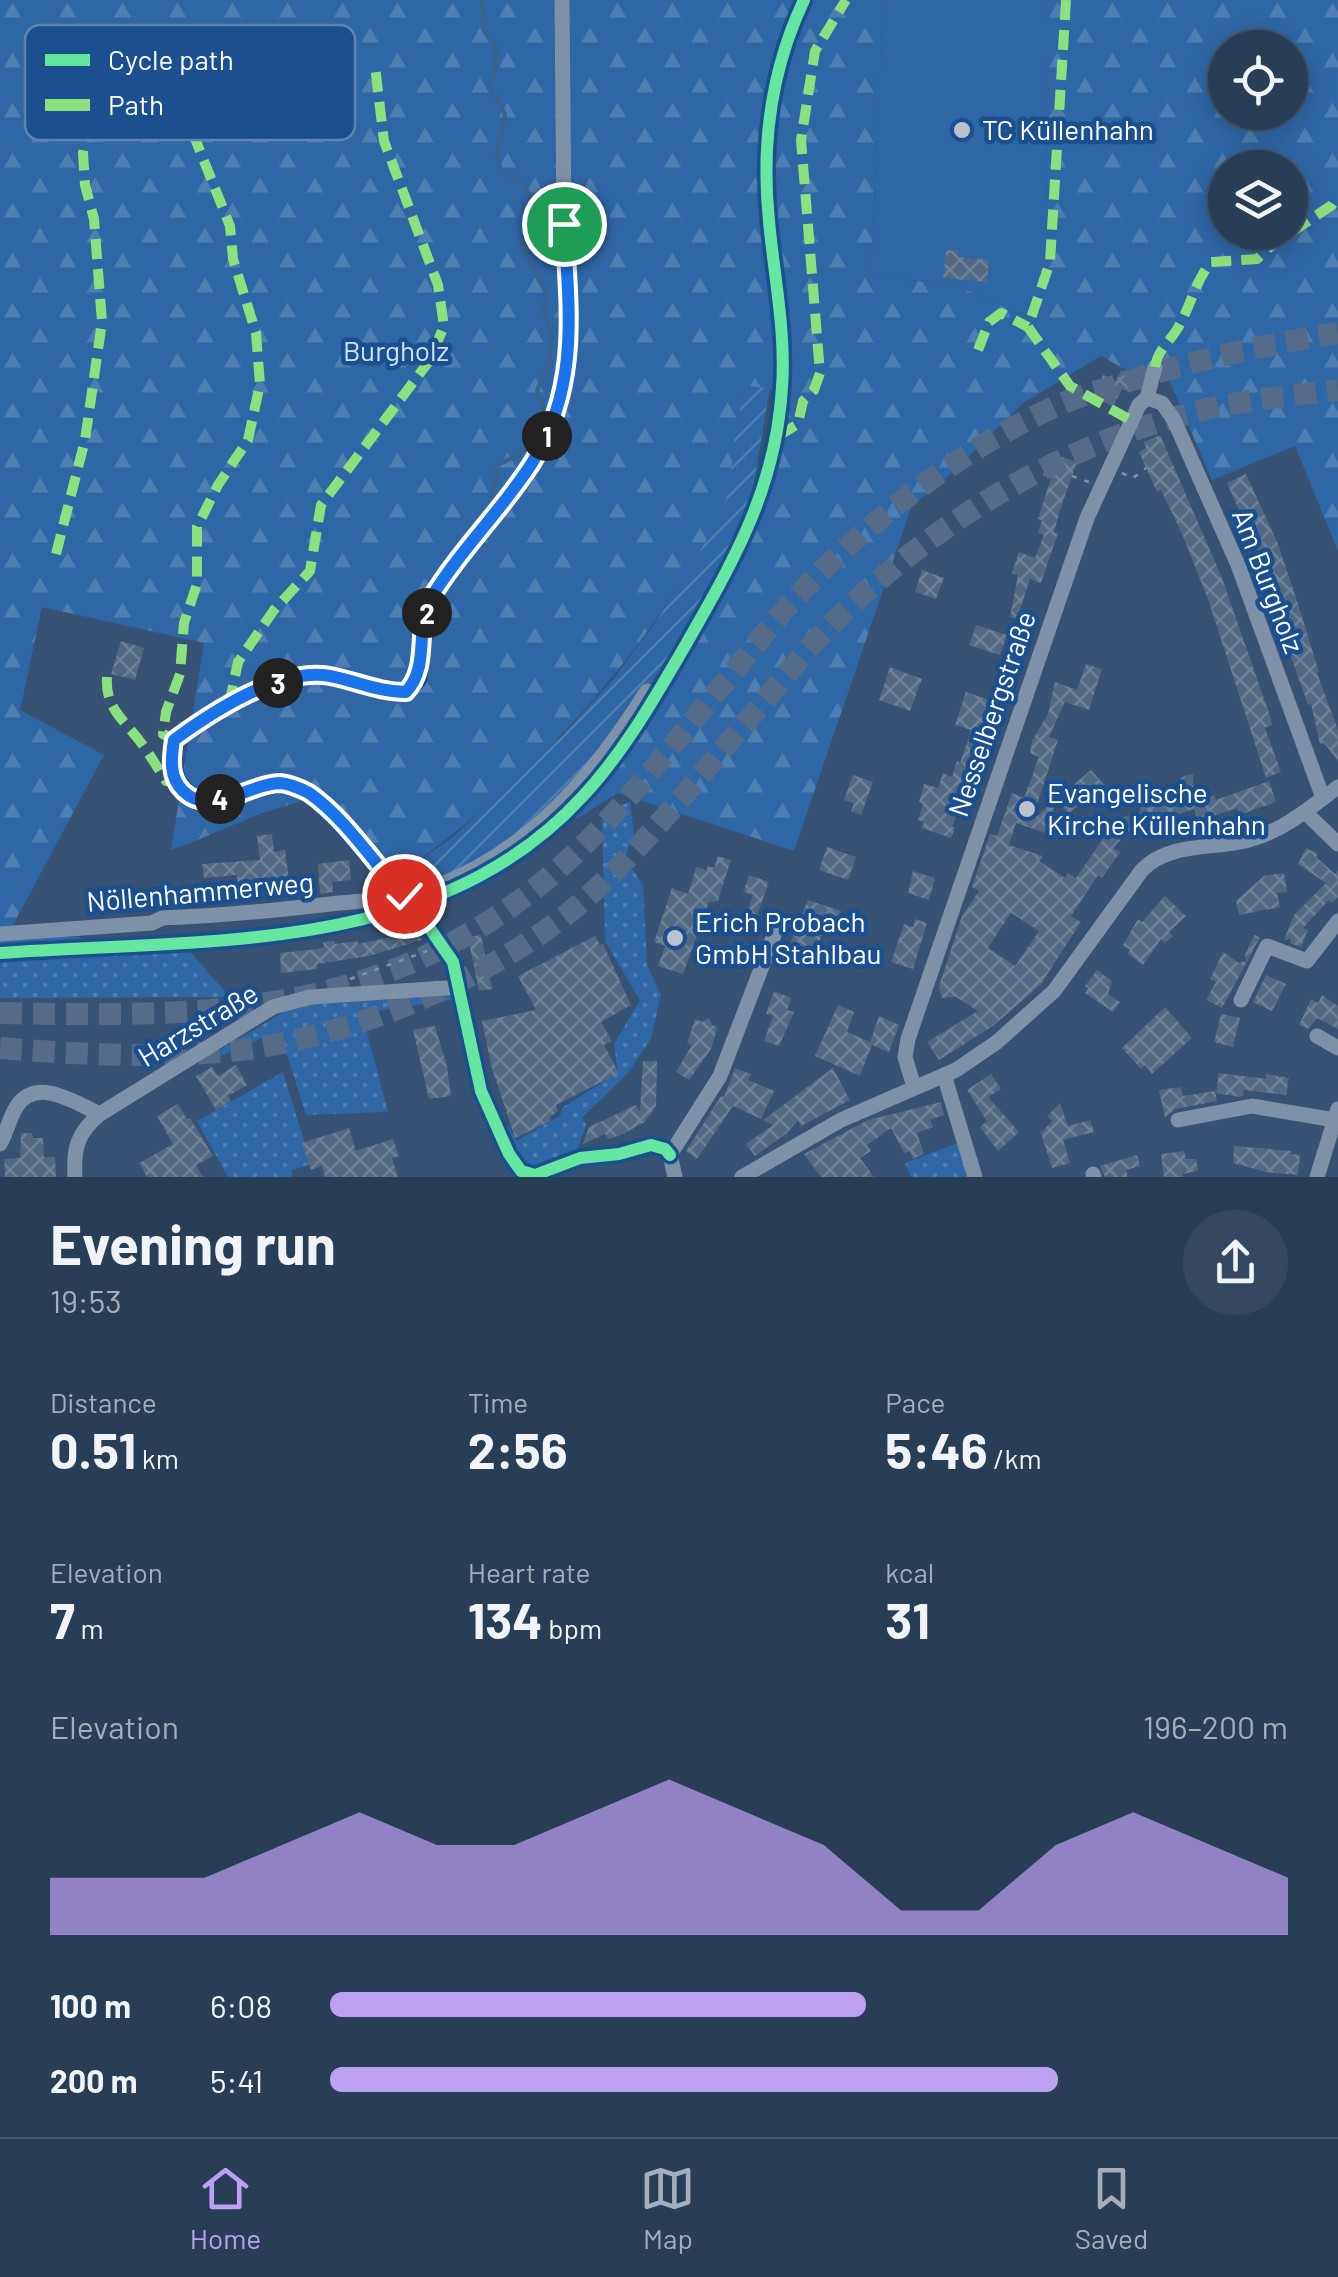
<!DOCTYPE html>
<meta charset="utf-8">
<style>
:root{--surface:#283e57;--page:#344961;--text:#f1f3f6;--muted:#a5aeba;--line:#44576d;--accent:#bca0f2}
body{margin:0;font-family:Barlow,sans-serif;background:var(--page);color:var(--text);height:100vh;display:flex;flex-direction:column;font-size:38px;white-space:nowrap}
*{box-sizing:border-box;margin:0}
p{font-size:32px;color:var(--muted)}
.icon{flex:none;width:55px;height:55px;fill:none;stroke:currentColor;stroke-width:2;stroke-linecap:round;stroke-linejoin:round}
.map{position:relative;height:1177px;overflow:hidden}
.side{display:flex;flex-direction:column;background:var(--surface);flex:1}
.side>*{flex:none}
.fabs{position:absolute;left:1208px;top:30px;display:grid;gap:20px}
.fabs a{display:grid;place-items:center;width:100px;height:100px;border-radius:50%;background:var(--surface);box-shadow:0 5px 25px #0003,0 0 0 2px var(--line);font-size:50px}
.pin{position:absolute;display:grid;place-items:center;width:85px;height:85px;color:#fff;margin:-42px;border:5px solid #fff;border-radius:50%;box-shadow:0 2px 10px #0007}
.km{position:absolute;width:50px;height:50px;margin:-25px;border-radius:50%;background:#222;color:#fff;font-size:28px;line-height:50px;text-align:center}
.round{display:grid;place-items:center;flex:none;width:105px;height:105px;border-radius:52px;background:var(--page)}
.headline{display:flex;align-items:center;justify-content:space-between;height:170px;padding:0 50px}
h1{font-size:55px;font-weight:700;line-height:75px}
.figures{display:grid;grid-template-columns:repeat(3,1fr);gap:15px;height:170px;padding:10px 50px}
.figures div{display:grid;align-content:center}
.figures b{font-size:50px;font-weight:700}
.figures small{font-size:28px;font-weight:400}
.figures p{font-size:28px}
.chart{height:280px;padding:20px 50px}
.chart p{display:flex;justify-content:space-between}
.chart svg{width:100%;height:180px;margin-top:10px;fill:var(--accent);opacity:.7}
ul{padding:0 50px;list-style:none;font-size:32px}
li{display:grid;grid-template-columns:160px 120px 1fr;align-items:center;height:75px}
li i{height:25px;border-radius:12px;background:var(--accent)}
.menu{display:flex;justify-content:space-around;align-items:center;height:140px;border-top:2px solid var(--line);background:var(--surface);font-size:28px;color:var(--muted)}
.menu a{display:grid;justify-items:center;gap:5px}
.menu .selected{color:var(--accent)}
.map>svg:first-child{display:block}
.grass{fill:url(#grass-dots)}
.forest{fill:url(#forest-firs);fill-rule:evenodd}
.garden{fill:url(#garden-furrows)}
.pitch{fill:#2f66a5}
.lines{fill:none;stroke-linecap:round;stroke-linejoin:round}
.stream{stroke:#3b618d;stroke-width:4}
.building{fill:url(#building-cross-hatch);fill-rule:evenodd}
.highway-tunnel{stroke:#546c89;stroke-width:22;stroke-dasharray:22 11;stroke-linecap:butt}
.path{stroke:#7d92a8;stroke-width:2.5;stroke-dasharray:5 8;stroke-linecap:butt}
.minor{stroke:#7d92a8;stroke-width:15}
.quiet{stroke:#8de07e;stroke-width:10;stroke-dasharray:20 10;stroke-linecap:butt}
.cycleway-casing{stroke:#1b4f8f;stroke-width:19}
.cycleway{stroke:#66e7a1;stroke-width:12}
.route-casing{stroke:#fff;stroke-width:20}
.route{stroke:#1a73e8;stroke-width:12}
.poi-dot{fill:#b9c2ce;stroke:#1b4f8f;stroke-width:4}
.labels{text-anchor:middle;stroke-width:9;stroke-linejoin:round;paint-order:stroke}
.poi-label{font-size:28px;fill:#fff;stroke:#1b4f8f;text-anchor:start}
.park-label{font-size:28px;fill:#cfe3fa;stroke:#1b4f8f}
.street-label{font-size:28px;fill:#fff;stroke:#1b4f8f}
.key{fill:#1b4f8f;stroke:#5f84b1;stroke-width:2.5}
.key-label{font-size:28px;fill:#fff}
</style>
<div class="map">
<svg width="1338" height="1177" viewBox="0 0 1338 1177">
<defs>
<pattern id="grass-dots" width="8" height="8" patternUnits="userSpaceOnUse" patternTransform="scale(2.5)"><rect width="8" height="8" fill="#2f66a5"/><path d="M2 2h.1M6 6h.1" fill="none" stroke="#4e7db2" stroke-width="1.8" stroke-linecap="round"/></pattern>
<pattern id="forest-firs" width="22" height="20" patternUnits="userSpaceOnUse" patternTransform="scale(2.5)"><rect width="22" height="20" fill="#2f66a5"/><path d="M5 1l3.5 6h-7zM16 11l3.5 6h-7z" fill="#4e7db2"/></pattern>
<pattern id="garden-furrows" width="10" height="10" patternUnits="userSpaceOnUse" patternTransform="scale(2.5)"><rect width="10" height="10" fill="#2f66a5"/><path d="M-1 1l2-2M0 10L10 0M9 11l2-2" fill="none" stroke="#4e7db2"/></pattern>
<pattern id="building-cross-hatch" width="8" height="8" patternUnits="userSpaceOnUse" patternTransform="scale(2.5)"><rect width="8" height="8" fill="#526984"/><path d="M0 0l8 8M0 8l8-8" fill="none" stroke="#6c8096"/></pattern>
</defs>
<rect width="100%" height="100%" fill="#365274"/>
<g class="grass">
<polygon points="630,802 634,833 625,858 643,885 647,965 661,995 651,1039 628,1073 582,1118 586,1124 577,1153 532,1166 518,1155 505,1129 509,1126 516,1141 560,1116 562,1108 618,1072 614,1044 640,1000 605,941 602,812"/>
<polygon points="0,927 191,953 230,997 0,998"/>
<polygon points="454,995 460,1014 462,1039 451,1000 362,1013 388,1112 306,1115 281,1036 271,1034 205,1063 206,1058 296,1005"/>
<polygon points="283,1072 311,1164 292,1170 292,1177 228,1177 197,1121"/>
<polygon points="958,1143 968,1177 911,1177 905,1163"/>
</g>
<path class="forest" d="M 0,0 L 883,0 L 871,276 L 956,285 L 1029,317 L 1047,261 L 1048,0 L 1338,0 L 1338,551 L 1295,446 L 1212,480 L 1164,368 L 1143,379 L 1101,356 L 1023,403 L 935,489 L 912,505 L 794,851 L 618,793 L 578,818 L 569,815 C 623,759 661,693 700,626 C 726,583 754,539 769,489 C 778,458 782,424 786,391 L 746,386 C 743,401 738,416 736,431 C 732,451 734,472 729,492 C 722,523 699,553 683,579 C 608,697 508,800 393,878 L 371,871 L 330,818 L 304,799 C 287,808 270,809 252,817 C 225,828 199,840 171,850 L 204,643 L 42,607 L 20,710 L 104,755 L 11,929 L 0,927 ZM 1225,48 L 1290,48 L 1290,112 L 1225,112 ZM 1225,168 L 1290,168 L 1290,232 L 1225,232 Z"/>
<polygon class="garden" points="746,386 770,388 750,506 712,583 649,688 590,767 500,851 417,890 406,870 453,837 564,734 615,677 659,617 706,541 729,493 735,432"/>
<polygon class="pitch" points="883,0 1048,0 1047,261 1029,318 956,285 871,276"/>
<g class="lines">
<path class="stream" d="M 482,0 L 484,31 C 501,44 499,67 489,85 L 505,114 L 497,155 L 501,171 L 523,182 L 532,201 L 522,248 L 546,292 L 544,311 L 552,336 L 548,369 L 537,390 L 545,412 L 529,431 L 528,445 L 523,452 L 498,465 L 491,500"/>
</g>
<g class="building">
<polygon points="946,250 959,251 958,257 989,260 987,282 943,278"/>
<polygon points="1121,370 1137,377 1129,392 1122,389 1113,407 1093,396 1103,375 1116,381"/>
<polygon points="1160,435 1222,578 1270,716 1272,725 1265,728 1281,772 1266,778 1209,602 1183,536 1161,490 1157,492 1139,452 1146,448 1144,442"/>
<polygon points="1050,453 1077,462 1061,507 1054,532 1058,533 1041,583 1030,579 1017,619 1010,617 1018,575 1012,573 1019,552 1035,558 1044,535 1038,533 1042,520 1038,519 1051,478 1043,475"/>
<polygon points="1246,474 1278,544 1298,604 1319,672 1317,673 1338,730 1338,761 1324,743 1320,744 1311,704 1308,705 1259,566 1263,564 1227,483"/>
<polygon points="922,570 944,578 936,599 915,592"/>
<polygon points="976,625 1007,635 1000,655 969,645"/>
<polygon points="121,641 144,648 135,680 111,674"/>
<path d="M 1086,664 L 1102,669 L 1089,710 L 1065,702 L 1049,737 L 1058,740 L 1032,820 L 1091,770 L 1104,785 L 1068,814 L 1057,801 L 1045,833 L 1016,823 L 1009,845 L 1043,856 L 1039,861 L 1065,878 L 1068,873 L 1076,878 L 1105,836 L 1100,833 L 1113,820 L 1141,812 L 1139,807 L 1146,801 L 1173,795 L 1172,792 L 1180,789 L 1177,782 L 1184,776 L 1193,774 L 1194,802 L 1214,795 L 1216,800 L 1269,781 L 1276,802 L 1239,815 L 1237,808 L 1198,821 L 1194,809 L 1131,829 L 1113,848 L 1120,852 L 1102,878 L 1098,875 L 1071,916 L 1081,922 L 1041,984 L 993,1026 L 939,1060 L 927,1042 L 978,1011 L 956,997 L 942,998 L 939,986 L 962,916 L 979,891 L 972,887 L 990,834 L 997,836 L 1012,793 L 1024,798 L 1039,757 L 1030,753 L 1032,741 L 1048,714 L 1055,682 L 1077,690 ZM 1011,913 L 1039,931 L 1015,966 L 988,948 Z"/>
<polygon points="890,667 922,679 910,711 879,700"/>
<polygon points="966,692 998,703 987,736 983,734 973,767 976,768 952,827 955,828 951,838 922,828 924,822 918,820 923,804 919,802 924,784 938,788 943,773 952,777 957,761 960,763 971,730 955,725"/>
<polygon points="853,775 873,782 861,815 851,811 854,803 844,800"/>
<polygon points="272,834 274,852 285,850 289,881 263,880 238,887 237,875 204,878 202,864 260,860 257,836"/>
<polygon points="827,847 856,857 848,880 819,870"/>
<polygon points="1306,848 1318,854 1316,857 1335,874 1338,870 1338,897 1332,903 1329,900 1303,928 1308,930 1301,947 1290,943 1291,939 1284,940 1294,915 1326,883 1298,864"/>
<polygon points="718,856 731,860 724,881 718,901 709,902 683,974 658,966 665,946 654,942 672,888 688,894 696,867 706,870 708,866 714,868"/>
<polygon points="349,860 351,880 332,882 333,892 320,894 318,864"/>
<polygon points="913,871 935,878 929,900 908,893"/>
<polygon points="1284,873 1287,892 1277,893 1280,907 1239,915 1236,901 1264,876"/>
<polygon points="749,875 769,882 753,927 743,924 753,895 743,892"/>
<polygon points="1165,896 1186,916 1169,932 1173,936 1165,943 1161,939 1143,965 1128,954 1130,950 1123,945 1138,919 1142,922"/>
<polygon points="808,900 841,911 835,930 824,928 815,954 811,952 807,963 785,955"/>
<polygon points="915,919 927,923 913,969 891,962 904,924 913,927"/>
<polygon points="414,926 422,940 369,956 317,964 317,969 281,973 280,953 318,949 324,947 323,942 334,941 335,944 357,941 358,944 390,937 388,934"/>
<polygon points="481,935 492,989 479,991 468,937"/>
<polygon points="1254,935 1260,937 1222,1008 1206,1000 1216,982 1210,979 1223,952 1239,963 1246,961 1245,955"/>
<polygon points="595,936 600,945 603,944 631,1005 601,1022 612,1041 604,1045 619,1073 556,1105 558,1111 550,1117 551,1121 515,1138 491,1065 482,1021 536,1010 518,976"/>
<polygon points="1097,970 1112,981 1108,994 1120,1002 1113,1012 1085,993 1088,988 1085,986"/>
<polygon points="1266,975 1286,984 1272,1011 1253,1002"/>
<polygon points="774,991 791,998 787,1010 794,1012 779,1046 764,1041 773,1016 766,1014"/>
<polygon points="1322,995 1338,1006 1338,1029 1317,1018 1308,1029 1299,1025 1311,999 1318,1003"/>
<polygon points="838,1005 854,1012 847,1032 870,1042 879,1016 899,1025 889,1052 872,1045 860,1076 815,1056"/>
<polygon points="1165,1007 1192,1038 1152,1074 1145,1065 1141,1069 1122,1048"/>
<polygon points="1221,1014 1240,1018 1233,1047 1214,1042"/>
<polygon points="709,1018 712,1025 717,1027 716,1033 711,1049 689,1080 676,1072 692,1045 687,1044 695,1019 702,1022"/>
<polygon points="435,1026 447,1066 451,1096 429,1099 413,1030"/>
<polygon points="643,1061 657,1061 656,1106 645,1122 621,1135 608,1139 605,1134 583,1144 589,1127 636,1105 640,1112"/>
<polygon points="236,1065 247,1085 228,1096 231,1101 216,1110 196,1076 212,1067 218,1076"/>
<polygon points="735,1068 751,1074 748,1080 774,1091 761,1119 733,1106 697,1159 686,1151 721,1096 724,1097"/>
<polygon points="833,1068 850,1100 801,1126 798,1120 787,1133 755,1156 746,1144 773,1125 763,1120"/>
<polygon points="1219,1073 1266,1079 1266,1074 1289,1078 1286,1095 1244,1090 1243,1096 1239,1097 1216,1093"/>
<polygon points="991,1074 1001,1089 988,1097 1019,1132 998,1151 980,1127 987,1121 967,1090"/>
<polygon points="1181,1087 1183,1096 1215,1091 1217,1101 1175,1109 1165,1118 1159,1090"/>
<polygon points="941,1102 944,1115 930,1120 933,1127 917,1133 924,1154 913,1159 910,1151 904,1153 891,1128 867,1145 871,1151 860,1158 874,1177 821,1177 804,1154 868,1120"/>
<polygon points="1060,1103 1068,1126 1090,1120 1094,1132 1063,1140 1070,1163 1052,1168 1041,1133 1052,1121 1047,1116"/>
<polygon points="178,1104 187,1119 190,1118 213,1156 196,1165 203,1177 147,1177 139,1163 173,1144 157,1116"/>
<polygon points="349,1128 356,1151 393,1139 399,1156 392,1158 398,1177 325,1177 322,1166 311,1170 302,1143"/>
<polygon points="21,1133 32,1133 33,1138 43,1138 44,1157 55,1157 56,1177 5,1177 4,1159 20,1158"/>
<polygon points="1234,1146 1291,1151 1291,1154 1300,1155 1298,1175 1266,1172 1233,1163"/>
<polygon points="1184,1151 1186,1159 1196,1159 1198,1171 1182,1174 1183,1177 1164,1177 1161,1154"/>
<polygon points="1137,1155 1140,1166 1126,1170 1128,1177 1105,1177 1100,1166"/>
</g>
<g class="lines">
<g class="highway-tunnel">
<path d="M 0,1013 C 166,1016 319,1020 468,934 C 577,872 642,781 720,688 C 747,656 773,621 802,591 C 875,515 966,446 1063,403 C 1082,395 1103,390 1123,383 C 1194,360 1264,345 1338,333"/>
<path d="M 0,1048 C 72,1054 147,1058 220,1052 C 331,1043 463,991 553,925 C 623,874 690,786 748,720 C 775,689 801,655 830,626 C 929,526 1054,448 1191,413 C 1239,400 1289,396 1338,390"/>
</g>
<g class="path">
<polyline points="1122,473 1133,478 1146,468"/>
<polyline points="1072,476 1089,482"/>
<polyline points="350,979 427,951"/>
</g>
<g class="minor">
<path d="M 562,0 L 564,224 L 571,343 L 557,416 L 532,463 L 428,602 L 418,679 L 406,691 C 379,691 356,681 330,676 C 281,667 212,712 174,740 C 170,768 173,785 197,801 L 213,801 L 280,783 L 307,791 L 330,812 L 415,907 L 453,962 L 481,1091 L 509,1154 L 521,1171 L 535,1175 L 580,1158 L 619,1154 L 651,1145 L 665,1149 L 670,1155"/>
<polyline points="1147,398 1162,403 1174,420 1238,565 1323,798"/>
<polyline points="1305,812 1338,844"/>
<path d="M 0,934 L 152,923 L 162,918 C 222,916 280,910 339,903 C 372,900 406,898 437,886 C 531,850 595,774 647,691"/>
<polyline points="1241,1000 1267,946 1307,961 1338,921"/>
<polyline points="1317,1036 1338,1048"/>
<polyline points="944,1075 975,1177"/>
<polyline points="914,1087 905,1057 908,1039 1087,518 1139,405 1147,398 1155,367"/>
<polyline points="1178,1120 1252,1106 1335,1120"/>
<path d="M 0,1144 C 7,1132 9,1118 17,1106 C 37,1076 76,1103 100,1114"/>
<polyline points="1093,1174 1094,1177"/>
<path d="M 75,1177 C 73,1148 78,1132 100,1114 L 273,1007 L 310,997 L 461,987"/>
<polyline points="675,1177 670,1155 720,1076 779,922"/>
<path d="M 742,1177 L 841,1120 L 956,1070 L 997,1042 L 1054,991 L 1142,870 C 1170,841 1216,850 1252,839 C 1284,830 1311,807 1338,787"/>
<polyline points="1317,1177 1338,1109"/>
</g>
<g class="quiet">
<polyline points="1066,0 1050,262 1028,327 1070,386 1132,421"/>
<polyline points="978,350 989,322 1001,313 1028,327"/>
<path d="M 1155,367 C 1158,349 1171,341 1179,326 C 1191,305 1195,282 1211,262 L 1257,259 L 1271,246 L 1332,205 L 1338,196"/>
<polyline points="778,436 798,424 803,401 814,390 820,373 801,140 815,51 846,0"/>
<polyline points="56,554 85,440 102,322 94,219 85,185 83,153 89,117 111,88 141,71 164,79 192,131 230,226 233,259 256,333 260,384 248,440 218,485 197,527 197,584 184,623 180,674 166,712 163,734 174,740"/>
<path d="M 107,677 C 105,707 122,718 139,740 C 149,753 157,767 166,781 L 174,781"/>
<polyline points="229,705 238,662 274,610 310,571 321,505 430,360 444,326 438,285 384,141 375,66"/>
</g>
<g class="cycleway-casing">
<g id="cycleway">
<path d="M 468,546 L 428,602 L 418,679 L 406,691 C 379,691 356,681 330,676 C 281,667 212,712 174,740 C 170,768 173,785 197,801 L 213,801 L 280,783 L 307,791 L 330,812 L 415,907 L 453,962 L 481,1091 L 509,1154 L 521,1171 L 535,1175 L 580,1158 L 619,1154 L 651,1145 L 665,1149 L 670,1155"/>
<path d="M 0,953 C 200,938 435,958 583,796 C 624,752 654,699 685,646 C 734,560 776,489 782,387 C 786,332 774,276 769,221 C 761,144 771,70 804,0"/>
</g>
</g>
<use href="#cycleway" class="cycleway"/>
</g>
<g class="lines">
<g class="route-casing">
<path id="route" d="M 404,896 C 375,864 344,817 309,793 C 302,789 287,783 279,783 C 248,784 211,818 183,791 C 169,777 171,759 174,740 C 212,712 281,667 330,676 C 356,681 379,692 406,692 C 431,665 414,626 431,598 C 460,550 502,510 532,463 C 580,386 569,310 564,224"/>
</g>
<use href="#route" class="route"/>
</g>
<g class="poi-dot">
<circle cx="962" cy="130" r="10"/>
<circle cx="1027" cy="809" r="10"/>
<circle cx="675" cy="938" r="10"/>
</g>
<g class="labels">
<g class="poi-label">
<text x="982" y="140">TC Küllenhahn</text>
<text x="1047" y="803">Evangelische<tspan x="1047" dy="32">Kirche Küllenhahn</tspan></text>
<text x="695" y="932">Erich Probach<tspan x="695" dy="32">GmbH Stahlbau</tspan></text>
</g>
<g class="park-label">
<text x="396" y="361">Burgholz</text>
</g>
<g class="street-label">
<text transform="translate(1268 581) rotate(69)" y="10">Am Burgholz</text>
<text transform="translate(992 714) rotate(-71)" y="10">Nesselbergstraße</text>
<text transform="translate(200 892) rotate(-5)" y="10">Nöllenhammerweg</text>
<text transform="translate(198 1025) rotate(-31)" y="10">Harzstraße</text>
</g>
</g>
<rect x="25" y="25" width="330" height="115" rx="15" class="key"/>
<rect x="45" y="54" width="45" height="12" fill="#66e7a1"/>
<rect x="45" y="99" width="45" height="12" fill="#8de07e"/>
<g class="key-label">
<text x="108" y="70">Cycle path</text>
<text x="108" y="115">Path</text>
</g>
</svg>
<div class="fabs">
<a><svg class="icon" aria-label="locate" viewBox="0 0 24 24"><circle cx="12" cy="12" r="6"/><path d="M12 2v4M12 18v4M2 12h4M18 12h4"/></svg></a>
<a><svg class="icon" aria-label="layers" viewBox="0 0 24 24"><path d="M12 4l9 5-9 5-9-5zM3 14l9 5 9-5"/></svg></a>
</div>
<div class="pin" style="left:564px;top:224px;background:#1e9e55"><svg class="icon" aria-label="arrive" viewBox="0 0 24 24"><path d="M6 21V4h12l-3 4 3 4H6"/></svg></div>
<div class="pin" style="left:404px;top:896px;background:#d93025"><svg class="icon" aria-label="check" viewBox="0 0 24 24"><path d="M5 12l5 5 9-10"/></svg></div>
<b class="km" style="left:547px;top:436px">1</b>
<b class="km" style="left:427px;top:613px">2</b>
<b class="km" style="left:278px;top:683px">3</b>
<b class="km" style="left:220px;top:799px">4</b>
</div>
<section class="side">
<div class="headline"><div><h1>Evening run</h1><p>19:53</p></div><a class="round"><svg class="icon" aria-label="share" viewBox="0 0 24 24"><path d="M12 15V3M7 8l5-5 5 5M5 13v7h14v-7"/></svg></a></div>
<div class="figures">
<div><p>Distance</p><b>0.51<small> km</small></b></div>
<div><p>Time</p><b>2:56</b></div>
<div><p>Pace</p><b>5:46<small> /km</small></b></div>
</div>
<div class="figures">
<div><p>Elevation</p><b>7<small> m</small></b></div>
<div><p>Heart rate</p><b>134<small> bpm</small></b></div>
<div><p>kcal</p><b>31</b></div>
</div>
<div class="chart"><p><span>Elevation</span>196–200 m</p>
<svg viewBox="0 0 160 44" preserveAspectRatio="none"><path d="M0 44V30L10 30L20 30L30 22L40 14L50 22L60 22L70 14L80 6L90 14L100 22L110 38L120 38L130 22L140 14L150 22L160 30V44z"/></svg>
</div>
<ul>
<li><b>100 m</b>6:08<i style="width:56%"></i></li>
<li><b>200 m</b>5:41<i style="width:76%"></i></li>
</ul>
</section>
<nav class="menu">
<a class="selected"><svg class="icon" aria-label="home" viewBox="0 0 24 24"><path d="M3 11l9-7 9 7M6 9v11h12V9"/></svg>Home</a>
<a><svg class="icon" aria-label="map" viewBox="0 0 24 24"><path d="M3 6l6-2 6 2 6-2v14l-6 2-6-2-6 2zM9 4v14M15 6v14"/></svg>Map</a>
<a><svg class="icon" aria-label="saved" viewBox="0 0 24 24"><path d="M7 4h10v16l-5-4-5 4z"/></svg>Saved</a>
</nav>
